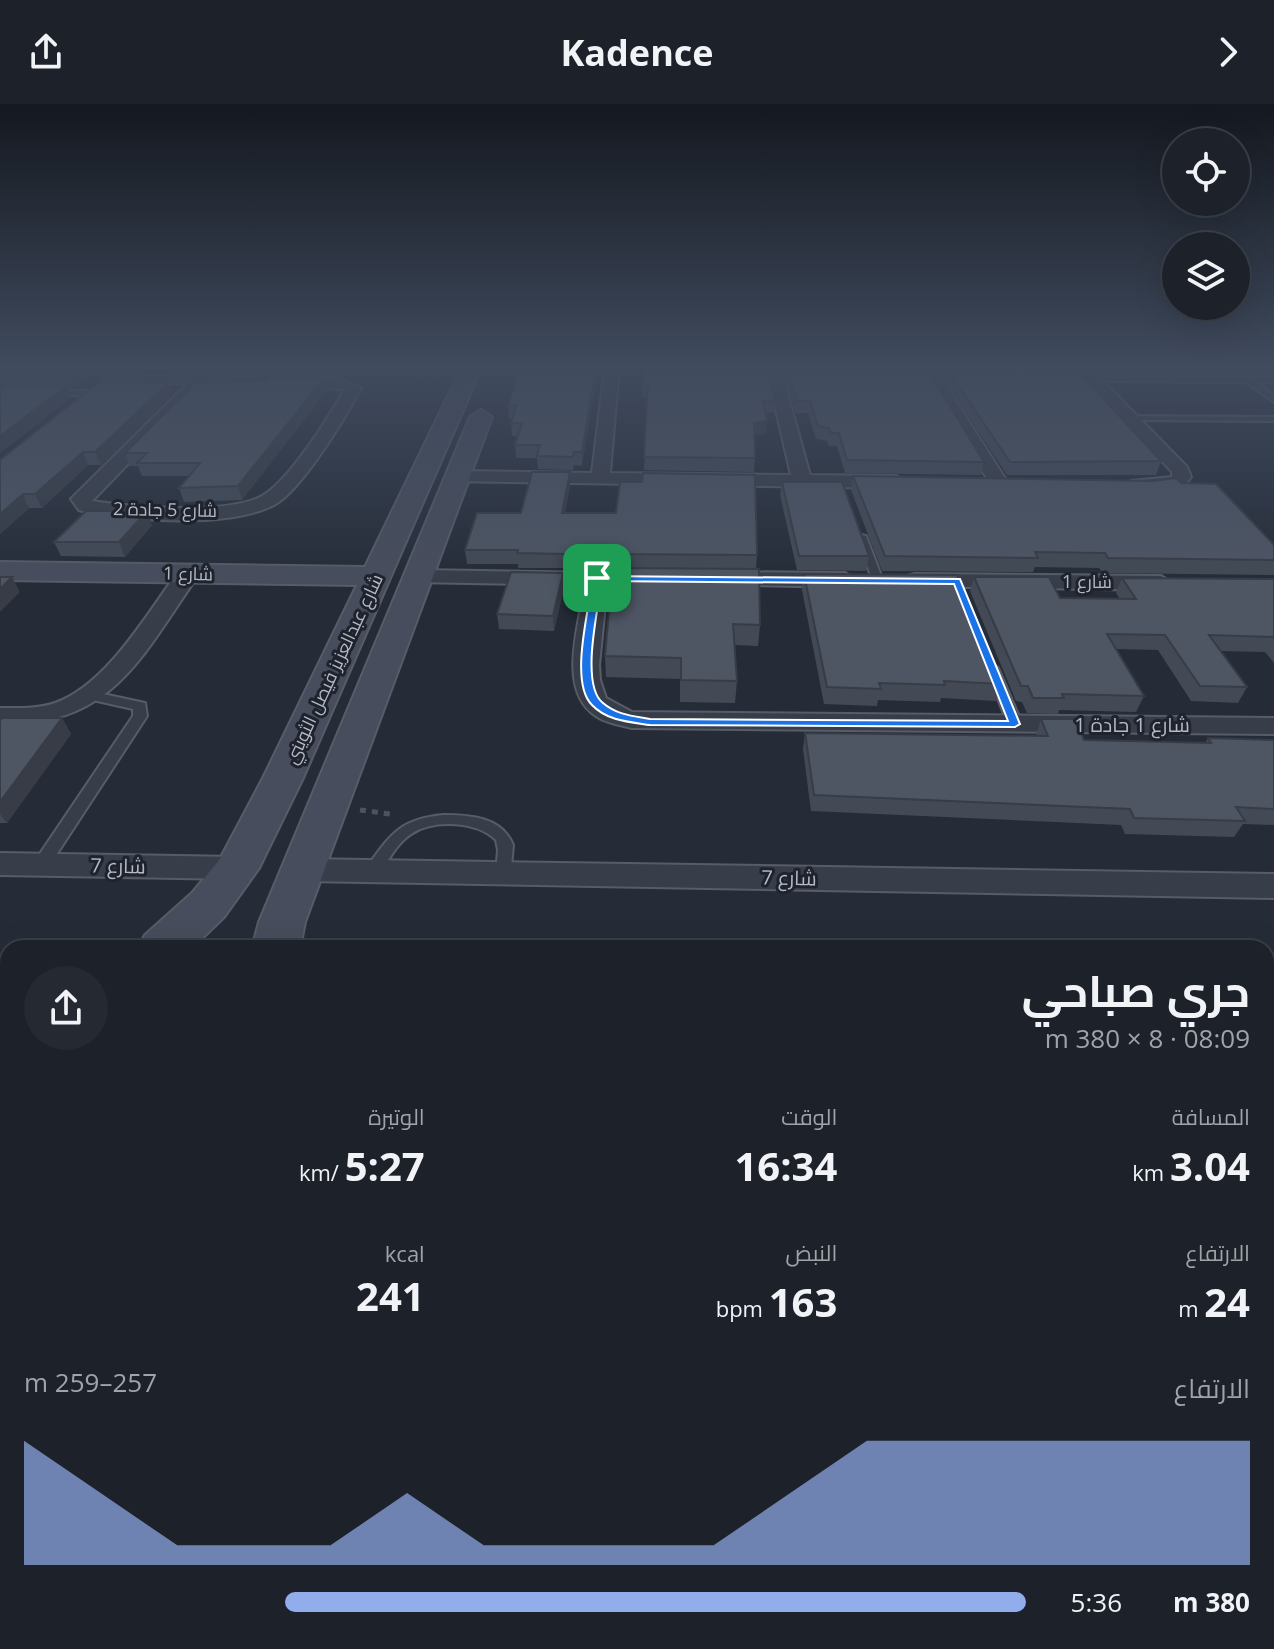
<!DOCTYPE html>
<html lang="ar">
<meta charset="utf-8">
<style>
:root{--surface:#1c212a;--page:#252932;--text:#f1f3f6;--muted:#a0a3a8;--line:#3a3e47;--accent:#92adeb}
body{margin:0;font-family:"Open Sans",Cairo,sans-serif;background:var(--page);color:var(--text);direction:rtl;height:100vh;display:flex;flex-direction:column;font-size:30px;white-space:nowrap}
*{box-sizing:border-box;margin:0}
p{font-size:26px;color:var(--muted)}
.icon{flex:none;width:44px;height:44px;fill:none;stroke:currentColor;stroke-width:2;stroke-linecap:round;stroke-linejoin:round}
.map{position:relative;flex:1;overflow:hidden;direction:ltr}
.sheet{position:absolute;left:0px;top:836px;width:1274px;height:710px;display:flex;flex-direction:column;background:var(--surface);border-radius:24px 24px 0 0;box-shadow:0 8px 32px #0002,0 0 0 2px var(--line);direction:rtl}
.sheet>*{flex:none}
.fabs{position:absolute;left:1162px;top:24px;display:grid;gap:16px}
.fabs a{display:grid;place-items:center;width:88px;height:88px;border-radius:50%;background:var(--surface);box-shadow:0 8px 32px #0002,0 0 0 2px var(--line);font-size:40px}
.pin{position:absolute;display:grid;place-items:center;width:68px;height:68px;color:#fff;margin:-34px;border-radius:16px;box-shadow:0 4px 12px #0006}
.round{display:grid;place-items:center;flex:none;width:84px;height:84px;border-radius:42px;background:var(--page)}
.head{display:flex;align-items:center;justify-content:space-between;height:136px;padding:0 24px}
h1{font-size:44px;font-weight:700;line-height:60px}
.metrics{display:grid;grid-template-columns:repeat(3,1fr);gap:12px;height:136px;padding:8px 24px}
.metrics div{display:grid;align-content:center}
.metrics b{font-size:40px;font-weight:700}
.metrics small{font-size:22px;font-weight:400}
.metrics p{font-size:22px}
.chart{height:224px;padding:16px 24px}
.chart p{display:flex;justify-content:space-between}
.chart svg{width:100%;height:144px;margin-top:8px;fill:var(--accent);opacity:.7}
ul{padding:0 24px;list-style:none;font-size:26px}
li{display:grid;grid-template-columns:128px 96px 1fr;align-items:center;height:60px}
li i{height:20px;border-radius:10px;background:var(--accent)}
header{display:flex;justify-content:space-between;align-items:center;height:104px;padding:0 24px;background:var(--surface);font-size:36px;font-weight:700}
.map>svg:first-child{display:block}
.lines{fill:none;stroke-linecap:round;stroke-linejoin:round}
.lane-casing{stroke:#575c67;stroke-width:4}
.street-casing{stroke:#575c67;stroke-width:4}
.secondary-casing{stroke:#575c67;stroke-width:4}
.primary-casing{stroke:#424752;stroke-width:4}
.highway-casing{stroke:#444954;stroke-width:4}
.path-far1{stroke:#49575b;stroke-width:3;stroke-dasharray:3 3;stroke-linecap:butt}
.path{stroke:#49575b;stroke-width:5;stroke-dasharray:6 6;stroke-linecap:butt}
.lane{fill:#383e49;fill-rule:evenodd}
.street{fill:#383e49;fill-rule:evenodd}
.secondary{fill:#474d5c;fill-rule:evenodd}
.primary{fill:#575d69;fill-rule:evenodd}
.highway{fill:#6e6756;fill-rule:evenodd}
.wall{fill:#434a56}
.shaded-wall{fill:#373c46}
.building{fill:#4e5664;stroke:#373c46;stroke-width:2}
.route{fill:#1a73e8;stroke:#fff;stroke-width:2;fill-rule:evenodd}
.labels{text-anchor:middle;stroke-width:6;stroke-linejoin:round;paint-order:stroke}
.far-street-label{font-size:18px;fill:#b4b9c5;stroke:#1e232e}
.street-label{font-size:20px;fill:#b4b9c5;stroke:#1e232e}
</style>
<header><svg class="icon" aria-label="forward" viewBox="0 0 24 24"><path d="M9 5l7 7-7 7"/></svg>Kadence<svg class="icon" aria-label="share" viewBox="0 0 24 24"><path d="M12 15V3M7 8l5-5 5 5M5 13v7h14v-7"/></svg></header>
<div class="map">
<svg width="1274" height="1545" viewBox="0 0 1274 1545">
<rect width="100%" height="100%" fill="#252c38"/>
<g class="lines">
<g class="lane-casing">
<g id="lane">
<polygon points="296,263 280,268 225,268 221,266 225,264"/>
<polygon points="1090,273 1274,274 1274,278 1256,278 1274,292 1274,298 1246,278 1093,277"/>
<polygon points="47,287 92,287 96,289 92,291 50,291"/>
<polygon points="1128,312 1274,313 1274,317 1131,316"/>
<polygon points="857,430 866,432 883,477 882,479 873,477 856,432"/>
<polygon points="992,560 998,564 1022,620 1020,623 1010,623 1008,620 986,564"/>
<polygon points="89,587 145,599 147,612 47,765 35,765 33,761 35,757 133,612 133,605 84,594 84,588"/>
<path d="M 443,711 C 470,711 502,713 513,741 L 510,774 L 504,776 L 496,770 L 498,746 L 496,736 C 477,717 433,715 411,730 C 396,740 388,757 379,771 L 367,771 L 365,767 L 367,763 C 391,730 400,715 443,711 Z"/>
</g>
</g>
<g class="street-casing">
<g id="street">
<polygon points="605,263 619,263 610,369 791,371 766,263 780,263 810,371 896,372 905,378 896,384 450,377 447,373 450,369 456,367 592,369"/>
<polygon points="920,263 934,263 1008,379 1006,383 992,383"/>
<polygon points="1074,263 1089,263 1187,363 1191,373 1184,382 1131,385 1129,381 1131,377 1172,373 1172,368"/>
<path d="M 278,270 L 339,275 L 361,284 C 346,313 301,387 274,401 C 226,425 137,416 86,408 L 79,406 L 71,395 L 188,279 L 109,281 L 101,276 L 104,273 ZM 206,279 L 313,281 L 344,286 C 329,313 289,377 262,392 C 228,411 131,403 92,397 Z"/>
<path d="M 188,464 L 199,470 C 142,552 112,623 0,620 L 0,604 C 18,604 38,605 55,599 C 107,581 148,508 180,465 Z"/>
<path d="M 420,466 L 665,470 L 668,475 L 657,482 L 607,481 L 599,561 L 600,576 L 606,594 L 632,608 L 1274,614 L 1274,630 L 632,624 C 620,621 606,619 596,612 C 556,586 580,518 585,481 L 412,478 L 409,473 Z"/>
<polygon points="715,468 845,469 856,476 845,483 707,480 704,475"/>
<polygon points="915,470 1161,472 1172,479 1161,486 907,482 904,477 907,472"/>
<polygon points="0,749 237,753 248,756 253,764 248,772 237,775 0,771"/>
<polygon points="304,755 1274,770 1274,794 304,777 293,774 288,766 293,758"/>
</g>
</g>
<g class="secondary-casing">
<g id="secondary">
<polygon points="462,263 482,263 303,674 259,764 224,813 192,844 138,844 145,831 192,789 220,755 263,674 357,481 0,476 0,458 365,463"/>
<polygon points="481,306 492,313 305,818 300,844 252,844 259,818 470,313"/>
<polygon points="8,905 8,947 0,950 0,906"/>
<rect x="1266" y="958" width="8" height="48"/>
</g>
</g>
<g class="primary-casing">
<g id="primary">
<rect x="1266" y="987" width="8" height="50"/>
<polygon points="1266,1245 1274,1247 1274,1315 1266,1313"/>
</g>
</g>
<g class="highway-casing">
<g id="highway">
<rect x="0" y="1031" width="8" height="54"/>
<rect x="1266" y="1066" width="8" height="58"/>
<rect x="0" y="1154" width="8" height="64"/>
<rect x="1266" y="1193" width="8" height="66"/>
<rect x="0" y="1409" width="8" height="76"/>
<rect x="1266" y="1439" width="8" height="78"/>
</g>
</g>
<polyline class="path-far1" points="366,270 444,271"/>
<polyline class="path" points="360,706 390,710 391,713"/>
<use href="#lane" class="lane"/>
<use href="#street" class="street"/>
<use href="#secondary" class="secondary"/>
<use href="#primary" class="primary"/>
<use href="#highway" class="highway"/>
</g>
<g class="wall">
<polygon points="0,263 99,263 71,284 67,284 71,294 0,349"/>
<polygon points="520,263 602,263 600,269 597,269 582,362 574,361 573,366 538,365 537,354 516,354 515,341 518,332 512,332 511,319 512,315 509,315 508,302"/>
<polygon points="639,263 767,263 775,297 774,309 765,309 766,330 754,331 755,354 754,368 644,366 647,293 642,293 644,265 639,265"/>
<polygon points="781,263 926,263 984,358 981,371 845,369 837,342 829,342 827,337 816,335 808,309 796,309"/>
<polygon points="936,263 1076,263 1076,264 1161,357 1156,371 1007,371"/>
<polygon points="1092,263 1124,263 1122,268 1098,268"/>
<polygon points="1196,263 1274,263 1274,272 1206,271"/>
<polygon points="324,274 327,286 242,396 184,398 179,384 189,372 142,372 138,362 130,362 125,349"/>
<polygon points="172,291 101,361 88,361 42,404 29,404 0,430 0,356"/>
<polygon points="853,372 1181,379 1274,441 1274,471 1103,469 1099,464 1035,463 1033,468 882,467 851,386"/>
<polygon points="782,378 869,452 866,467 797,466 780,391"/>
<polygon points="570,382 565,409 757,451 756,465 760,521 758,542 734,541 737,577 735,599 680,598 680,575 606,573 605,552 615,461 569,461 568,464 518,464 518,460 467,460 465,446 521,409"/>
<polygon points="152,421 125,453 61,452 54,438"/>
<polygon points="804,470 1001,580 996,597 941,594 940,598 878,596 877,602 824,600 802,486"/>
<polygon points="974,473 1060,494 1120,495 1116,489 1122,474 1274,475 1274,559 1265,548 1220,547 1247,583 1238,599 1191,597 1158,546 1116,545 1144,592 1136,608 1059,606 1058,610 1027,609 1022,598 1016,597 970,487"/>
<polygon points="564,484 554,527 499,525 497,510"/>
<polygon points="62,614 71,630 7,719 0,719 0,617"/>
<polygon points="1041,615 1084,636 1205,639 1208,634 1274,636 1274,721 1243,720 1234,733 1125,730 1121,721 811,707 803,645 805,629 1036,632"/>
</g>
<g class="shaded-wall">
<polygon points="80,263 99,263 71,284 66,272"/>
<polygon points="596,263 597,269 582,362 582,348"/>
<polygon points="324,274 327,286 242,396 238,382"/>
<polygon points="168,279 172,291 101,361 95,348"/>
<polygon points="66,282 71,294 0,349 0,332"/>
<polygon points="767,317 766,330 753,332 754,319"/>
<polygon points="83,348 88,361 42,404 35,390"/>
<polygon points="570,368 570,382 562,422 562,409"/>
<polygon points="23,390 29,404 0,430 0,410"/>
<polygon points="147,407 152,421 125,453 119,438"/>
<polygon points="563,469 564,484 554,527 553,512"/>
<polygon points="12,473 20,488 0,508 0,485"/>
<polygon points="62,614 71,630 7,719 0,710 0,698"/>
</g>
<g class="building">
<polygon points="0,263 80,263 66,272 0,273"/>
<polygon points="520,263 596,263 582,348 574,348 573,353 537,352 540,341 515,341 522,319 511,319 516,302 508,302"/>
<polygon points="644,263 767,263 775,297 763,297 767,317 754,319 755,354 644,353 648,281 642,281"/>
<polygon points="786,263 926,263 984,358 847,356 839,329 831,329 829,324 818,322 810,297 797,297"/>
<polygon points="946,263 1074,263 1161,357 1010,358"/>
<polygon points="268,273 324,274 238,382 179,384 200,359 137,359 147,349 125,349 195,279 265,277"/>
<polygon points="99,278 168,279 95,348 83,348 35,390 23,390 0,410 0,356"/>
<polygon points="0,282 66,282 0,332"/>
<polygon points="532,368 570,368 562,409 616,409 620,378 642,378 643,369 755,371 757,451 615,450 615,447 568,447 568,450 517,449 518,446 465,446 477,409 521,409"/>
<polygon points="853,372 1152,377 1176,374 1181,379 1216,380 1274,441 1274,456 1108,454 1105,449 1035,448 1038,454 885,452"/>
<polygon points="782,378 842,378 869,452 799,452"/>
<polygon points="86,407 147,407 119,438 54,438"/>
<polygon points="613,464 759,465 760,521 733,520 737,577 681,576 681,554 605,552"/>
<polygon points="511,468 563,469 553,512 497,510"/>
<polygon points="804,470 957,471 1001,580 944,577 945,581 879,579 881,585 827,583"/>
<polygon points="0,473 12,473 0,485"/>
<polygon points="974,473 1049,473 1060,494 1136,495 1122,474 1274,475 1274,533 1209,531 1247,583 1200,582 1165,531 1107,530 1144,592 1062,590 1064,594 1033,594 1028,582 1021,582"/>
<polygon points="2,614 62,614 0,698 0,617"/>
<polygon points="1041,615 1074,615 1084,636 1211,639 1208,634 1274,636 1274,705 1236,703 1245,717 1134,714 1130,705 814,691 805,629 1048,632"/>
</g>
<linearGradient id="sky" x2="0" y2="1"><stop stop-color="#14181f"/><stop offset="0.55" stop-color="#404b5e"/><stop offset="1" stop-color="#404b5e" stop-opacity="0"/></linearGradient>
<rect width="1274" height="479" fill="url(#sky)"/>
<path class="route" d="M 597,472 L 960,475 L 1020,620 L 1015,623 L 650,621 C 630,618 607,617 592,601 C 569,579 589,505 593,474 ZM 602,477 L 954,480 L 1008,617 L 650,615 C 633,612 617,611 603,599 C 580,581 598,505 602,477 Z"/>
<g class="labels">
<g class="far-street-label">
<text transform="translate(165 406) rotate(1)" y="6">شارع 5 جادة 2</text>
<text transform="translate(188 470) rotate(1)" y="6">شارع 1</text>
<text x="1087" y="484">شارع 1</text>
<text transform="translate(334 565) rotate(-65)" y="6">شارع عبدالعزيز فيصل الثويني</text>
</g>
<g class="street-label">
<text x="1132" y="628">شارع 1 جادة 1</text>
<text transform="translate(118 762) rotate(1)" y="7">شارع 7</text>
<text transform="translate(789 774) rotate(1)" y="7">شارع 7</text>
</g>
</g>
</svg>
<div class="fabs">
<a><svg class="icon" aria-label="locate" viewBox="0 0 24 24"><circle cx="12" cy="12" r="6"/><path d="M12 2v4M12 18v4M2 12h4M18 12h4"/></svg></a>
<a><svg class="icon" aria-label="layers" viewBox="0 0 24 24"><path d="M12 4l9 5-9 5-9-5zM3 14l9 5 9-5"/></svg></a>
</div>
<div class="pin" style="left:597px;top:474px;background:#1e9e55"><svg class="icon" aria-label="arrive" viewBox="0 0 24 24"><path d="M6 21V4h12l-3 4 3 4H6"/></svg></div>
<section class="sheet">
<div class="head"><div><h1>جري صباحي</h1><p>08:09 · 8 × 380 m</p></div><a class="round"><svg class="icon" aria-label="share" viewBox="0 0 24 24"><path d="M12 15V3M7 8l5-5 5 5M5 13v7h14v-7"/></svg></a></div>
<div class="metrics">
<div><p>المسافة</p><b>3.04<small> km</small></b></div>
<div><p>الوقت</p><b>16:34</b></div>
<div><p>الوتيرة</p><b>5:27<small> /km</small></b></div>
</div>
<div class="metrics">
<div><p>الارتفاع</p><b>24<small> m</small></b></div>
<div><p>النبض</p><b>163<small> bpm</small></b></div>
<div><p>kcal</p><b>241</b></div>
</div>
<div class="chart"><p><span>الارتفاع</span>257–259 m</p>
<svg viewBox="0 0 160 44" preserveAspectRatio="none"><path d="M0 44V6L10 22L20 38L30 38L40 38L50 22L60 38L70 38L80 38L90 38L100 22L110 6L120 6L130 6L140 6L150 6L160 6V44z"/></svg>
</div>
<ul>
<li><b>380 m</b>5:36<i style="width:74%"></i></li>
</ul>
</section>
</div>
